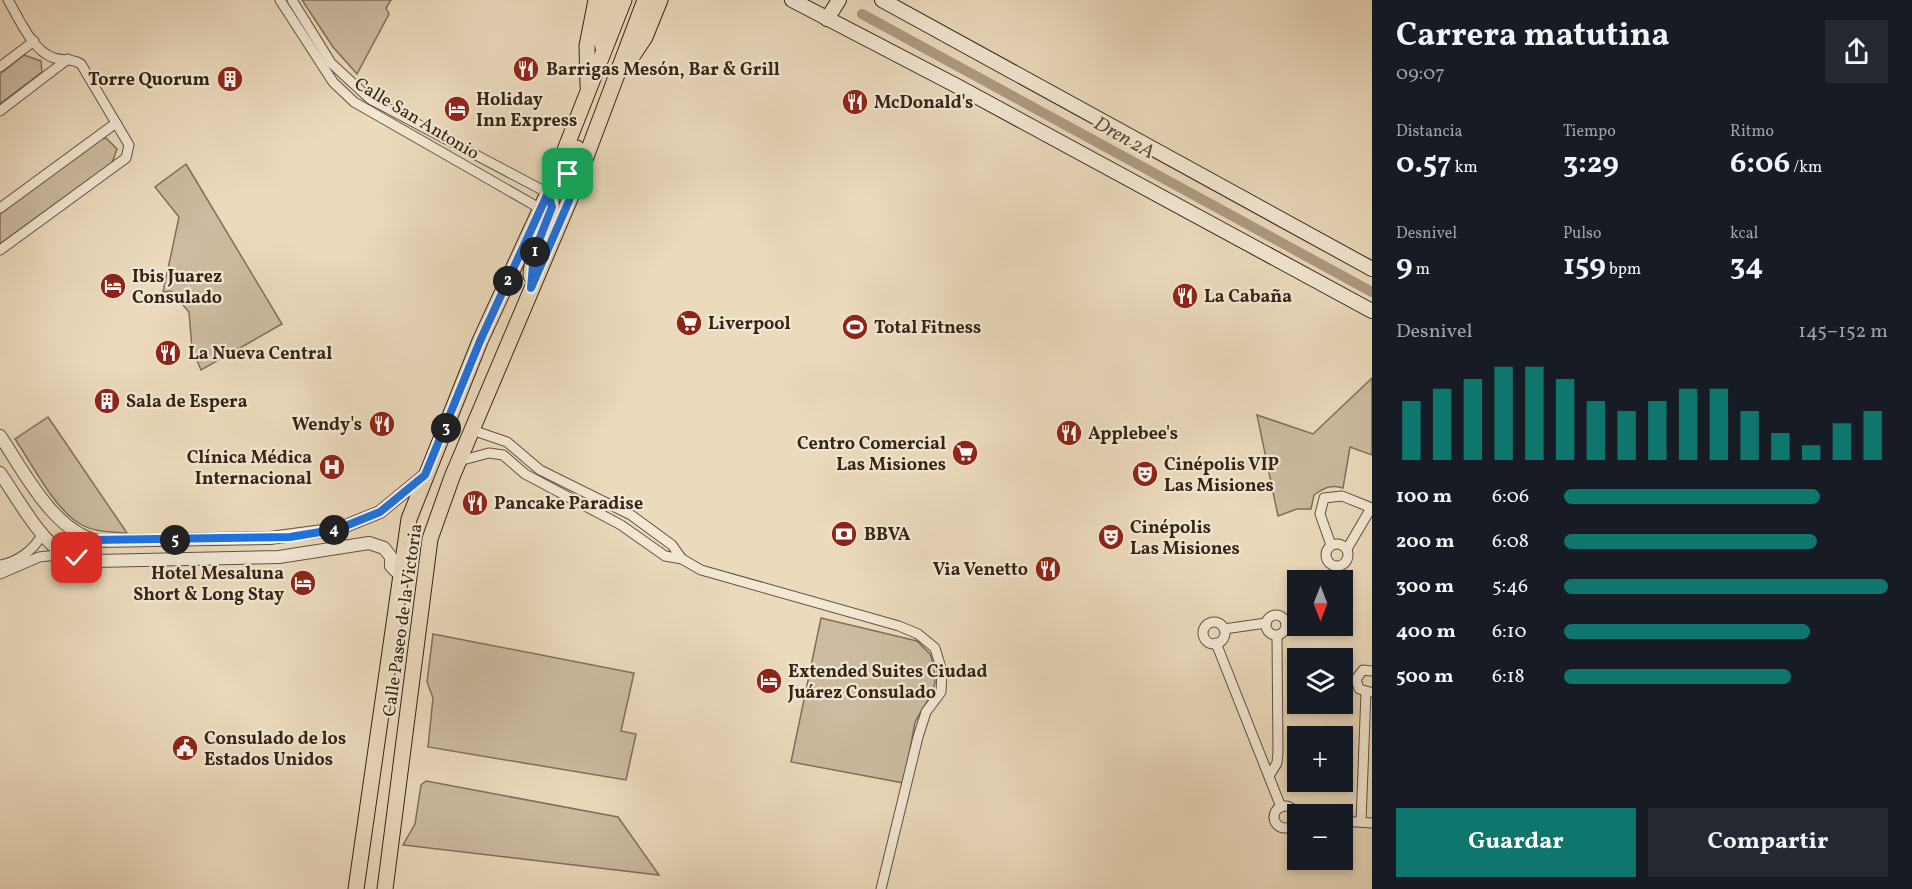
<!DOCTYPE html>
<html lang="es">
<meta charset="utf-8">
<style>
:root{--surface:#171b24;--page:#242831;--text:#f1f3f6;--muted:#9ea1a6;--accent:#0f766e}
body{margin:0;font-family:Vollkorn,serif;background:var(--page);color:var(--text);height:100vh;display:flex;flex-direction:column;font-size:22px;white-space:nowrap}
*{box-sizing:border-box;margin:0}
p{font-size:20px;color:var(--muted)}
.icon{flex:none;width:33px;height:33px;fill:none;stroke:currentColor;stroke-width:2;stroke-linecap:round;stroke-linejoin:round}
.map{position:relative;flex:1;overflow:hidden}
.drawer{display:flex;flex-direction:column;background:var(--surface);width:540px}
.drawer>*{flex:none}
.needle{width:39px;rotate:180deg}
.tools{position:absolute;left:1287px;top:570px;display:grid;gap:12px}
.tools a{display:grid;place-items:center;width:66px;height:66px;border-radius:0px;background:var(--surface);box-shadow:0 3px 9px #0003;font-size:30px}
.pin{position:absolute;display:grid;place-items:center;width:51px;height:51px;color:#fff;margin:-26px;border-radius:12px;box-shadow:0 3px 9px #0006}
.km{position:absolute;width:30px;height:30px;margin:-15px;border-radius:50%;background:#222;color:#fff;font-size:16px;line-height:30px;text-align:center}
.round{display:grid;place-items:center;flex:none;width:63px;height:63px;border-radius:0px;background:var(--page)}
.summary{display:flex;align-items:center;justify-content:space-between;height:102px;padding:0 24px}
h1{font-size:33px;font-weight:700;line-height:45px}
.figures{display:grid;grid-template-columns:repeat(3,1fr);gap:9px;height:102px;padding:6px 24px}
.figures div{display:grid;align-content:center}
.figures b{font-size:30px;font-weight:700}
.figures small{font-size:16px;font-weight:400}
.figures p{font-size:16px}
.chart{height:168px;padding:12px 24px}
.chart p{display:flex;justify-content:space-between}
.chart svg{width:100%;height:108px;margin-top:6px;stroke:var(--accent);stroke-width:6}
.button{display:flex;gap:12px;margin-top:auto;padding:12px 24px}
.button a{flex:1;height:69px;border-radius:0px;background:var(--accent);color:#fff;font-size:24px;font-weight:700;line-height:69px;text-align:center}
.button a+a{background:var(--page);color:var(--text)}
ul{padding:0 24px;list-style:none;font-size:20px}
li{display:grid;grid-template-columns:96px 72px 1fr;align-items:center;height:45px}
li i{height:15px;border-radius:8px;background:var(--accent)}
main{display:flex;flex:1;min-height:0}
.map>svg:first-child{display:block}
.green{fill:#ccbba0;stroke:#826e5a;stroke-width:1.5}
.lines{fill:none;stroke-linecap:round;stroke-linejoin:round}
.canal{stroke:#ae9b83;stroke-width:10}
.minor-casing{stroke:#64503f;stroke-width:11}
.tertiary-casing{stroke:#64503f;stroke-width:14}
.secondary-casing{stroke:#372215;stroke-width:16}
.primary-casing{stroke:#372215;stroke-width:17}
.minor{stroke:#f2e7d3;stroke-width:9}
.tertiary{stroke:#f2e7d3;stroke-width:12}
.secondary{stroke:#f2e7d3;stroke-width:14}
.primary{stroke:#ebdabc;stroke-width:15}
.route-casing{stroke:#fff;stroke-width:12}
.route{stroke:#1a73e8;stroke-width:8}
.labels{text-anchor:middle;stroke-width:4.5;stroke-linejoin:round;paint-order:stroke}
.poi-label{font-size:18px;font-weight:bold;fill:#372215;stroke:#f2e7d3;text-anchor:start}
.street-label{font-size:18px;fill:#372215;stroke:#f2e7d3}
.water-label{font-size:20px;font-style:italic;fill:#614c3c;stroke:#f2e7d3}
</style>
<main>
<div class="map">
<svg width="1372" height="889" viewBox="0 0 1372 889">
<rect width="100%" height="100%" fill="#ebdabc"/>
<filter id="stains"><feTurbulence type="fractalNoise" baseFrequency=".00333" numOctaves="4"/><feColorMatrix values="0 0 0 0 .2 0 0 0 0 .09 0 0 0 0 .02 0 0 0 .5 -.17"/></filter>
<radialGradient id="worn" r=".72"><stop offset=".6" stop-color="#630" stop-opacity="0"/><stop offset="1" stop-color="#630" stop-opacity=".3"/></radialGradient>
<g class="green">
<polygon points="302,0 391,0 386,8 389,14 357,74 333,47"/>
<polygon points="24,55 41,61 42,72 0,104 0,74"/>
<polygon points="106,138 117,149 112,163 0,244 0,214 99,140"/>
<polygon points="186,164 282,324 201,370 192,348 189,312 171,291 163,292 179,217 155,187"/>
<path d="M 1372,378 L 1372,455 L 1350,447 L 1343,488 C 1331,484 1324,488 1314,495 L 1311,509 L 1297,509 L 1278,516 L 1257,415 L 1313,434 Z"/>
<path d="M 48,417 L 127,533 C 110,532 91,532 77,522 C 53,506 32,464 15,439 Z"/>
<polygon points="821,618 917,641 930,654 934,665 935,683 931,695 915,722 904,783 791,762"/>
<polygon points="433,634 634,673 621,731 636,734 626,780 428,747 433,698 427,682"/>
<polygon points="426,781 618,817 659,875 403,845 415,824 421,785"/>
</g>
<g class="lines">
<polyline class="canal" points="862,14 1372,292"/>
<g class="minor-casing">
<g id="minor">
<polyline points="280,0 333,82 354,102 541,209"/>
<polyline points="292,0 331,63 370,99 548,193"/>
<polyline points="0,67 34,41"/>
<polyline points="0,111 68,59"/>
<polyline points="0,208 116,123"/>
<path d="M 0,250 L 126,158 L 129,145 L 81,64 C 73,58 64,61 54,58 C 32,51 19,18 8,0"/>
<polyline points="472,430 507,442 540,470 631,515 672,545 682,559"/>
<polyline points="459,461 489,453 503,455 525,474 621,525 665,556 682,559 701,570 899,626 918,634 935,648 942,671 941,692 926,712 918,737 881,889"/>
<circle cx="1337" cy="555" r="11"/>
<polyline points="1331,545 1320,514 1324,498 1342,496 1372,508"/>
<polyline points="1347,549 1371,508"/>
<path d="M 0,565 C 18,562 34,550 43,533"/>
<polyline points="0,574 39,557 65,554"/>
<circle cx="1276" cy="625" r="10"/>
<circle cx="1214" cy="633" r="11"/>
<polyline points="1224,629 1266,623"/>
<polyline points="1216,643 1281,807"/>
<polyline points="1370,692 1359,689 1356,679 1363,670 1372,671"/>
<polyline points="1269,776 1277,763 1278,753 1277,636"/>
<circle cx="1285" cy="817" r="11"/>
<polyline points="1342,821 1372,823"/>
<polyline points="1361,822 1366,692"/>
</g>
</g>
<g class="tertiary-casing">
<g id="tertiary">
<path d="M 0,436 C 24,471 54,533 99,541 L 270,538 L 338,529 L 380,512 L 425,475"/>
<path d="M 0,473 C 16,496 40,540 64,554 C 74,559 86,560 96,561 L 279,557 L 369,543 L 384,548 L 391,557 L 391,566 L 399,574"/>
</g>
</g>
<g class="secondary-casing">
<g id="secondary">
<polyline points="792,0 957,86 1372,311"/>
<polyline points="882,0 1372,269"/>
<polyline points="827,19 839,0"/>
</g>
</g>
<g class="primary-casing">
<g id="primary">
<polyline points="603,48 601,33 609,0"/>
<polyline points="629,61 645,37 660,0"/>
<polyline points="588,86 587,46 596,0"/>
<polyline points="572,194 568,174 577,148"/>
<path d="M 531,276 C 530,252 560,213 549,194"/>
<polyline points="356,889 409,519 480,341 548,193 624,0"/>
<polyline points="385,889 430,539 452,477 572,194 645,0"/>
</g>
</g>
<use href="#minor" class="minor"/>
<use href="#tertiary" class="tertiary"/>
<use href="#secondary" class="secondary"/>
<use href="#primary" class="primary"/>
</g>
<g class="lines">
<g class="route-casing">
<polyline id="route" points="77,558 88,561 92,540 290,537 338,529 380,512 425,475 480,341 548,193 552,207 534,253 531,288 572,194 568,174"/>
</g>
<use href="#route" class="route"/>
</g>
<defs>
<g id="restaurant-disc" transform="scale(1.35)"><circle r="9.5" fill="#8f2418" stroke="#f2e7d3"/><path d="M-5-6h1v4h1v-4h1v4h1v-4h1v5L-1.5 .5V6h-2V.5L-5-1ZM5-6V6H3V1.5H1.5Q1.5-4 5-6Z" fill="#fff"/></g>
<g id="building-disc" transform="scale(1.35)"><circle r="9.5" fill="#8f2418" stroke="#f2e7d3"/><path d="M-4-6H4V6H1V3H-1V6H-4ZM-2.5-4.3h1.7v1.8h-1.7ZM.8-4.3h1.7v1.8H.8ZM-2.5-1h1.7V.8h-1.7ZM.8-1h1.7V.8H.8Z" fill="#fff"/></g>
<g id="hotel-disc" transform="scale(1.35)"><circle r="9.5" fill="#8f2418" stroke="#f2e7d3"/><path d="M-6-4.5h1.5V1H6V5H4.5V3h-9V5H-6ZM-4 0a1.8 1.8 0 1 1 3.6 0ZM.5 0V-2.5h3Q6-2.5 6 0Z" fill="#fff"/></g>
<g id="supermarket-disc" transform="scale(1.35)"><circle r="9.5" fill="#8f2418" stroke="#f2e7d3"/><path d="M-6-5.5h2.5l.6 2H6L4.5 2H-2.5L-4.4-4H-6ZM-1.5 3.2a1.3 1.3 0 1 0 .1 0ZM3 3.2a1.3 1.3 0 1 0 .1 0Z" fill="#fff"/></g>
<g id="stadium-disc" transform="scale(1.35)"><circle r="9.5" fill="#8f2418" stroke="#f2e7d3"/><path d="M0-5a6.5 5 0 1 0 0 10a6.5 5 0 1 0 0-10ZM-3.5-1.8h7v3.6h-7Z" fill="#fff"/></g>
<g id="hospital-disc" transform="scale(1.35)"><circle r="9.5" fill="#8f2418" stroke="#f2e7d3"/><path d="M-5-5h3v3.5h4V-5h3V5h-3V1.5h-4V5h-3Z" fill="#fff"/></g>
<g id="theatre-disc" transform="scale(1.35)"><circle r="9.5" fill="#8f2418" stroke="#f2e7d3"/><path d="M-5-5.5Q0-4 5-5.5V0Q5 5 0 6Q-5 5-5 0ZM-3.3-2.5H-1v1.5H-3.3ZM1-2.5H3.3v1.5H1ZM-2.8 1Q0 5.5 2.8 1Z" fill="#fff"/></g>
<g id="bank-disc" transform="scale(1.35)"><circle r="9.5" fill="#8f2418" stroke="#f2e7d3"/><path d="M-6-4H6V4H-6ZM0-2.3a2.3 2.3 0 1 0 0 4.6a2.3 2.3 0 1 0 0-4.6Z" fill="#fff"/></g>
<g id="civic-disc" transform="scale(1.35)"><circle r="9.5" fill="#8f2418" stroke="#f2e7d3"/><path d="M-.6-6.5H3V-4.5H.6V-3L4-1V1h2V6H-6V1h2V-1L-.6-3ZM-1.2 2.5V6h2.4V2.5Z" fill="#fff"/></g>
</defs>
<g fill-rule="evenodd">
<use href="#restaurant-disc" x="526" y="69"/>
<use href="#building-disc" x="230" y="79"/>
<use href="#restaurant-disc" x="855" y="102"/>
<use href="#hotel-disc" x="457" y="109"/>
<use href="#hotel-disc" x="113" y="286"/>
<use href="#restaurant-disc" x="1185" y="296"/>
<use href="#supermarket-disc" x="689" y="323"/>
<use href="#stadium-disc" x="855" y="327"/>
<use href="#restaurant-disc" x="168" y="353"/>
<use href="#building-disc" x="107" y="401"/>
<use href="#restaurant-disc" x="382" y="424"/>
<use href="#restaurant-disc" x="1069" y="433"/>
<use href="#supermarket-disc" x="965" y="453"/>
<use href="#hospital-disc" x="332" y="467"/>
<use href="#theatre-disc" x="1145" y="474"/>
<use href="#restaurant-disc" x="475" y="503"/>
<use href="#bank-disc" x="844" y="534"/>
<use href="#theatre-disc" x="1111" y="537"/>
<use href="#restaurant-disc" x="1048" y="569"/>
<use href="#hotel-disc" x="303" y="583"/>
<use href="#hotel-disc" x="769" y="681"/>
<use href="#civic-disc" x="185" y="748"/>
</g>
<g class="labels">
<g class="poi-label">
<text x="546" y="75">Barrigas Mesón, Bar &amp; Grill</text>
<text x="210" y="85" text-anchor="end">Torre Quorum</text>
<text x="476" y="105">Holiday<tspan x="476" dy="21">Inn Express</tspan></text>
<text x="874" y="108">McDonald's</text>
<text x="132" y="282">Ibis Juarez<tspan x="132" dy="21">Consulado</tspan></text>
<text x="1204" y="302">La Cabaña</text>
<text x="708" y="329">Liverpool</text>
<text x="874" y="333">Total Fitness</text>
<text x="188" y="359">La Nueva Central</text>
<text x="126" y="407">Sala de Espera</text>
<text x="362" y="430" text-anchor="end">Wendy's</text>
<text x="1088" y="439">Applebee's</text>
<text x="946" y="449" text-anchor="end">Centro Comercial<tspan x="946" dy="21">Las Misiones</tspan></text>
<text x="312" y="463" text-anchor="end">Clínica Médica<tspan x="312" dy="21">Internacional</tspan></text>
<text x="1164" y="470">Cinépolis VIP<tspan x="1164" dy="21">Las Misiones</tspan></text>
<text x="494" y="509">Pancake Paradise</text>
<text x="1130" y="533">Cinépolis<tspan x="1130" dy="21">Las Misiones</tspan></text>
<text x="864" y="540">BBVA</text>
<text x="1028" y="575" text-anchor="end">Via Venetto</text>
<text x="284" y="579" text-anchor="end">Hotel Mesaluna<tspan x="284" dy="21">Short &amp; Long Stay</tspan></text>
<text x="788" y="677">Extended Suites Ciudad<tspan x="788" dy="21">Juárez Consulado</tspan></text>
<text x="204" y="744">Consulado de los<tspan x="204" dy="21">Estados Unidos</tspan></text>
</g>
<g class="street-label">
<text transform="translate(417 118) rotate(31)" y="6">Calle San Antonio</text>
<text transform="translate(402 620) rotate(-82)" y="6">Calle Paseo de la Victoria</text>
</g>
<g class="water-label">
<text transform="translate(1125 137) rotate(29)" y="7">Dren 2A</text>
</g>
</g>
<rect width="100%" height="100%" filter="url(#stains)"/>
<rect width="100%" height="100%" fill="url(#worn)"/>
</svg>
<div class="tools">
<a><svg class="needle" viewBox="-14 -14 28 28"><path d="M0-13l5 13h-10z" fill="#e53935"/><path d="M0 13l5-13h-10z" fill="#9ea1a6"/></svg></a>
<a><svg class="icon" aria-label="layers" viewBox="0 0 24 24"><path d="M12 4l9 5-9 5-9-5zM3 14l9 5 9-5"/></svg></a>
<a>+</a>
<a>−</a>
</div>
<div class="pin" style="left:568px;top:174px;background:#1e9e55"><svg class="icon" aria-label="arrive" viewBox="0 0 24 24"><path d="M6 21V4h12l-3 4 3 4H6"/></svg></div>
<div class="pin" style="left:77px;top:558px;background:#d93025"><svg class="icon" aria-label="check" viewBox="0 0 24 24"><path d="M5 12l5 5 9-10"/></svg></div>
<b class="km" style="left:535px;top:252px">1</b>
<b class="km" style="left:508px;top:281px">2</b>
<b class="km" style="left:446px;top:428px">3</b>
<b class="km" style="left:334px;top:530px">4</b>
<b class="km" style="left:175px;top:540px">5</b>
</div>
<section class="drawer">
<div class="summary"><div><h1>Carrera matutina</h1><p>09:07</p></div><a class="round"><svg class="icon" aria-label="share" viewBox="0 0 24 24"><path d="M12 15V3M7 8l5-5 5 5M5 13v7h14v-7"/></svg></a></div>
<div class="figures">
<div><p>Distancia</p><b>0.57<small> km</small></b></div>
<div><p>Tiempo</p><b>3:29</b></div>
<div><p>Ritmo</p><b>6:06<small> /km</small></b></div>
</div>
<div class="figures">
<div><p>Desnivel</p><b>9<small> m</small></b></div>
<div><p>Pulso</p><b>159<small> bpm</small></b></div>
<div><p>kcal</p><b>34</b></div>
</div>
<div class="chart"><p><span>Desnivel</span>145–152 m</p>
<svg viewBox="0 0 160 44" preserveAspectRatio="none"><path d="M5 44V20M15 44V15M25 44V11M35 44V6M45 44V6M55 44V11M65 44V20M75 44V24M85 44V20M95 44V15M105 44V15M115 44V24M125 44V33M135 44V38M145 44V29M155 44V24"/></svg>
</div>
<ul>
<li><b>100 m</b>6:06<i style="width:79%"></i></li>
<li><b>200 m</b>6:08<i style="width:78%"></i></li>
<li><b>300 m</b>5:46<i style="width:100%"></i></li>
<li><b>400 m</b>6:10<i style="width:76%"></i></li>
<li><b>500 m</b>6:18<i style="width:70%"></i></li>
</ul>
<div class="button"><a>Guardar</a><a>Compartir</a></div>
</section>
</main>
